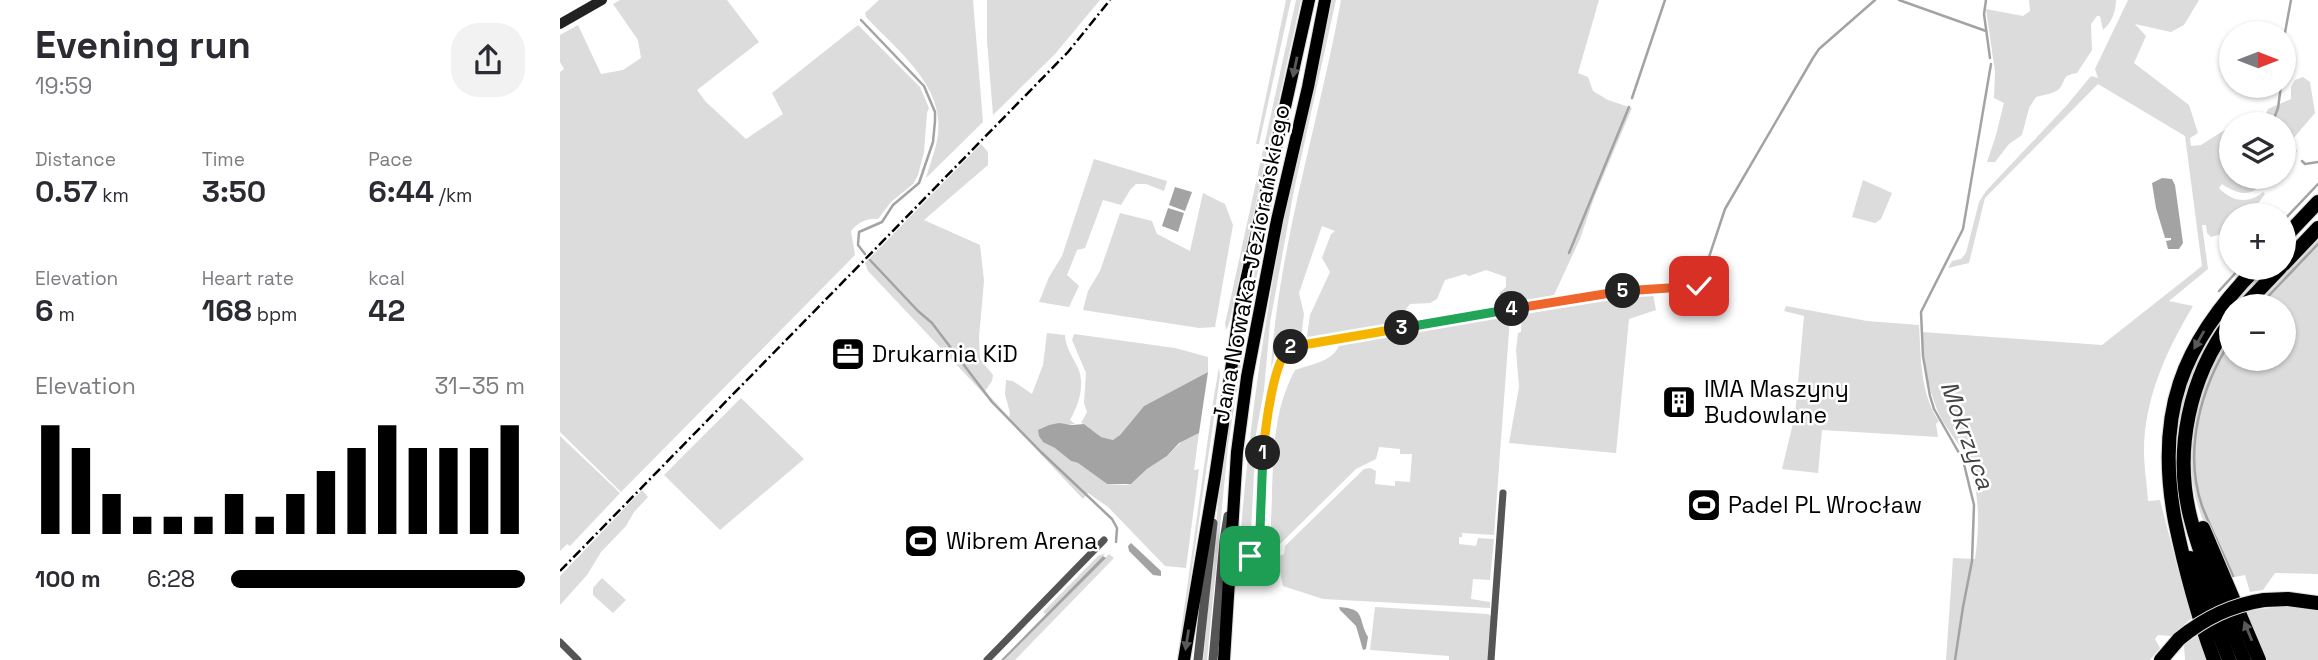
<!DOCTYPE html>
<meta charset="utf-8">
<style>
:root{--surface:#fff;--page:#f2f2f3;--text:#2b2b33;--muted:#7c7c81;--accent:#000}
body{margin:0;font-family:"Space Grotesk",sans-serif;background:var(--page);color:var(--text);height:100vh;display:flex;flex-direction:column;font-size:26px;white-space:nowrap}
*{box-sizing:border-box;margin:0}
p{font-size:23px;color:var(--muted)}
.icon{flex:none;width:38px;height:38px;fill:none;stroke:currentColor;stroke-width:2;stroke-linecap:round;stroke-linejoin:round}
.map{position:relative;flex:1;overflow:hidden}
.panel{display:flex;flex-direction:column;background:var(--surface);width:560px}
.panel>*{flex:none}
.needle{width:46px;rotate:90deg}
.tools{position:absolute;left:1659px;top:21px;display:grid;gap:14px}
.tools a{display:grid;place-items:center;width:77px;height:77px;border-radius:50%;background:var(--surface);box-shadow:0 2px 5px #0004;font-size:35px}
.pin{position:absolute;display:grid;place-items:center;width:60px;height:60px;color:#fff;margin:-30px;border-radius:14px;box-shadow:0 4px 10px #0006}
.km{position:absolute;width:35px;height:35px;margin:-18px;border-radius:50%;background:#222;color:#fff;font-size:19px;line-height:35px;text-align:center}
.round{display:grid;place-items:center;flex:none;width:74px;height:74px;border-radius:28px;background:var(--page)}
.overview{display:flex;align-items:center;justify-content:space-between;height:119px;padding:0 35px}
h1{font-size:38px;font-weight:700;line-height:52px}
.stats{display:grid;grid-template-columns:repeat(3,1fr);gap:10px;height:119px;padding:7px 35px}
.stats div{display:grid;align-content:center}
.stats b{font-size:30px;font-weight:700}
.stats small{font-size:19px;font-weight:400}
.stats p{font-size:19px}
.chart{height:196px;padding:14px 35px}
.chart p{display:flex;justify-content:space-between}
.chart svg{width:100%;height:126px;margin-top:7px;stroke:var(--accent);stroke-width:6}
ul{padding:0 35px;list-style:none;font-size:23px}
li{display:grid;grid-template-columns:112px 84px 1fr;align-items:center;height:52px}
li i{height:18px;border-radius:9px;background:var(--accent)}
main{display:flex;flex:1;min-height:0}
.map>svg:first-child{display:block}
.green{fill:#dcdcdc}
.water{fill:#a3a3a3}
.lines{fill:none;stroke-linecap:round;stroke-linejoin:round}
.stream{stroke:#a3a3a3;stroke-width:2.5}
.primary-casing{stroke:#dbdbdb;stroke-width:14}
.motorway-casing{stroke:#dbdbdb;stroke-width:16}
.minor{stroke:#555;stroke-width:7}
.tertiary{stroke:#555;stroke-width:9}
.secondary{stroke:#222;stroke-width:10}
.primary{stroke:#000;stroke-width:12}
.motorway{stroke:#000;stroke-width:14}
.rail{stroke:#000;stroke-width:2.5;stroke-dasharray:10 3.5 2 3.5;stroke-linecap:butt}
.motorway-bridge-casing{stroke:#dbdbdb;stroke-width:16;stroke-linecap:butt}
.motorway-bridge{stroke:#000;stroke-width:14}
.oneway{fill:#595959}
.split-1-casing{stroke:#fff;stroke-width:14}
.split-2-casing{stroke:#fff;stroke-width:14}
.split-3-casing{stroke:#fff;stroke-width:14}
.split-4-casing{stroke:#fff;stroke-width:14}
.split-5-casing{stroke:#fff;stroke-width:14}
.split-6-casing{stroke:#fff;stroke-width:14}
.split-1{stroke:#22a559;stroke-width:9}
.split-2{stroke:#f5b400;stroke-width:9}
.split-3{stroke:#f5b400;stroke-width:9}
.split-4{stroke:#22a559;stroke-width:9}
.split-5{stroke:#f0652b;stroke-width:9}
.split-6{stroke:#f0652b;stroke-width:9}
.labels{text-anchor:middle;stroke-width:5;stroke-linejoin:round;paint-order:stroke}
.street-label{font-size:23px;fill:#000;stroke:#fff}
.poi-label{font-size:23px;fill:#000;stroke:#fff;text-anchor:start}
.water-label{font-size:24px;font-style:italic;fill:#444;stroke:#fff}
</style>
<main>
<section class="panel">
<div class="overview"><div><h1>Evening run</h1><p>19:59</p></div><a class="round"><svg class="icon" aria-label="share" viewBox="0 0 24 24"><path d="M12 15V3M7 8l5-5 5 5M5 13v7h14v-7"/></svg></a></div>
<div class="stats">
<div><p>Distance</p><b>0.57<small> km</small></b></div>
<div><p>Time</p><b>3:50</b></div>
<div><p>Pace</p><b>6:44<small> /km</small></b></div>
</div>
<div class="stats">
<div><p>Elevation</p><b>6<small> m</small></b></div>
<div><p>Heart rate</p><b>168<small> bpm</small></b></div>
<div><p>kcal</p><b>42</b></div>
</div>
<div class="chart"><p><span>Elevation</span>31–35 m</p>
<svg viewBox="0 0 160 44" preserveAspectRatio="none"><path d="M5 44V6M15 44V14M25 44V30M35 44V38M45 44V38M55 44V38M65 44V30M75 44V38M85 44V30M95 44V22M105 44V14M115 44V6M125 44V14M135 44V14M145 44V14M155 44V6"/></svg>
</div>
<ul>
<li><b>100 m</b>6:28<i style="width:100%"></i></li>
</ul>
</section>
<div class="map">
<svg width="1758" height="660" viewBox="0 0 1758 660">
<rect width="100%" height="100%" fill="#fff"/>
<g class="green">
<path d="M 60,0 L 167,0 L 199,42 L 137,90 L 146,102 L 186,139 L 223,114 L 212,93 L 298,25 L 360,87 L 369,108 L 367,113 L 364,152 L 358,175 L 353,184 L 331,202 L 318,219 C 306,218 298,223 291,231 L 295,255 L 61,492 L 0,432 L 0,72 L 4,69 L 0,62 L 0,35 L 18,25 L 41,74 L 63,70 L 81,58 L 78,40 L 53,4 Z"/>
<path d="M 319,0 L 413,0 L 423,122 L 366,178 C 370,164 376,149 378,135 C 385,86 336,49 306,17 L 305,13 Z"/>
<polygon points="427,0 540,0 495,54 433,115 427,41"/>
<polygon points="726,0 731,0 699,144 696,144"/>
<polygon points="736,0 741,0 669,324 666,330 665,324"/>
<path d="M 772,0 L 776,0 L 734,190 L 710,323 L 704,390 L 696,434 L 690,551 L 686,551 L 680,542 C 689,425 706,308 729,193 C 742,128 759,65 772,0 Z"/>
<path d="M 781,0 L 1039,0 L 1018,73 L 1028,77 L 1033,91 L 1048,100 L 1072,108 L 1034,198 L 1020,239 L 994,295 L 947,305 L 939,293 L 946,287 L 946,277 L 926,270 L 909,276 L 905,274 L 885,280 L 877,299 L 870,303 L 850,304 L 843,313 L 840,324 L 749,339 L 747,336 L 750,315 L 770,272 L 762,258 L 771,234 L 775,231 L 762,226 L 739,293 L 744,314 L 741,338 L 723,348 L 716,345 C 712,360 714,375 710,389 C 714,258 758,129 781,0 Z"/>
<path d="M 1469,0 L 1556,0 C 1556,11 1552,22 1543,30 L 1540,16 L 1537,16 L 1531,24 L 1532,50 L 1517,73 C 1501,76 1507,78 1500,88 C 1495,94 1483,95 1476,97 L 1469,108 L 1462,135 L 1449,144 L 1435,162 L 1427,162 L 1436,135 L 1444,103 L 1434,98 L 1435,72 L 1426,9 L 1463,16 L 1470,11 Z"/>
<path d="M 1568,0 L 1639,0 L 1624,25 L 1611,32 L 1575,24 L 1586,36 L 1574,63 L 1629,105 L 1638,133 L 1630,138 L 1631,146 L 1641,145 C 1644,143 1667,128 1671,127 L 1671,177 L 1709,177 C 1694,196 1683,198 1662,184 L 1659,188 C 1671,201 1688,205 1703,192 L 1705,194 L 1690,215 L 1671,215 L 1671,228 L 1665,233 L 1651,237 L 1647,233 L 1646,225 L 1642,225 L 1648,269 L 1609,301 L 1633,306 C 1607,349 1584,399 1584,451 C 1584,467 1587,484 1588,501 L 1600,500 L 1618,570 L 1620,570 L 1633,617 L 1611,636 L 1598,635 L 1595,639 L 1600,648 L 1590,660 L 1386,660 L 1393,558 L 1415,559 C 1420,525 1420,490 1406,458 C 1398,440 1382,425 1376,407 C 1367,383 1364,357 1362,332 L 1542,345 L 1642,266 L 1625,136 L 1538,84 L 1425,198 L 1409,263 L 1388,268 L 1392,261 L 1401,259 L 1406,253 L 1419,202 L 1426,191 L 1507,105 L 1531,76 L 1538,78 L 1535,69 Z"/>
<polygon points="1743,77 1750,82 1755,113 1731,141 1737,151 1732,157 1724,150 1724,124 1681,124 1704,119 1708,109 1731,99 1731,87 1735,80"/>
<path d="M 421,144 L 428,152 L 428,165 L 364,220 L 420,245 L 424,281 L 419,337 L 420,359 L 433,375 L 432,381 L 425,391 L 449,417 L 450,413 L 445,394 L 446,380 L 453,381 L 472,394 L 483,365 L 487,333 L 505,335 C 506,348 511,354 517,366 C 526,383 519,404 510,420 L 515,424 L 489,425 L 481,440 L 496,448 L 511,461 L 518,463 L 547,484 L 565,485 L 571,484 L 587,469 L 607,456 L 622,441 L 639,433 L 634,470 L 639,469 L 626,568 L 605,566 L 548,507 L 528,493 L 523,499 L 308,271 L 305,263 Z"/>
<polygon points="534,159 607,181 604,191 586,184 576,184 570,190 561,205 543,200 525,248 517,250 507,275 519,286 509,307 479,302 489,277 502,256"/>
<polygon points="1303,180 1332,193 1321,219 1315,223 1292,217"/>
<polygon points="643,193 665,204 673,225 655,327 639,328 523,310 528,291 540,271 560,213 592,221 597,234 630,251"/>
<polygon points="709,199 713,199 689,313 668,446 647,660 643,660 661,471 685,310"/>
<path d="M 1758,238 L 1758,574 L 1715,573 L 1703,590 L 1690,592 L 1685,575 L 1670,578 C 1660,556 1647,533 1639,509 C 1620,456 1639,378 1671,333 L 1671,359 L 1724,359 L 1724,306 L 1693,306 Z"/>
<path d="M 1705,268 L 1712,268 L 1676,306 L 1671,306 L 1671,311 L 1666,318 L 1630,386 L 1628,525 L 1625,526 C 1606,458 1615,384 1656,325 C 1670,304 1688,286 1705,268 Z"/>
<polygon points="1093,294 1096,310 1069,319 1056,453 949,443 959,387 956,350 958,333 961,332 962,312"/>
<path d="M 1226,306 L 1307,321 L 1359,325 C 1361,357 1360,394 1379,421 L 1376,424 L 1378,437 L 1262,430 L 1258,473 L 1222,469 L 1235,415 L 1244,316 L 1224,311 Z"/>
<path d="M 944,315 L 950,318 L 934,535 L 902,533 L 902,537 L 899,537 L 899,544 L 916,546 L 918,538 L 934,539 L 930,580 L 913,579 L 911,599 L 930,602 L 930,608 L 763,599 L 723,586 L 717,557 L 724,554 L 725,546 L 804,469 L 810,468 L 816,471 L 815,484 L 835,486 L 835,481 L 850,482 L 852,454 L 840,454 L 840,449 L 819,447 L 816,459 L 796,469 L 713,551 C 709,531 712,512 712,492 C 714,448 714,409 735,370 C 752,364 777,361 780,341 Z"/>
<polygon points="514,334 615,348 648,357 648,372 584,406 558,437 553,440 541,437 524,424 521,423 527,412 524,403 526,373 512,340"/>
<polygon points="659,367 660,376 621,644 617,660 653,402"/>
<polygon points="181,398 244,459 160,530 104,475"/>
<polygon points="0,436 60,493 10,546 7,544 0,551"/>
<polygon points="82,490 88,497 74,512 66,526 41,552 27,575 0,605 0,576"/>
<polygon points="545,553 543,556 486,614 483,612 538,556"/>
<polygon points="549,554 554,558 455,660 444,660"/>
<polygon points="42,578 66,600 53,613 33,595 33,588"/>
<polygon points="815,607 928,614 932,617 929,660 889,660 889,656 810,650"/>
<polygon points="1717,607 1734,607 1758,611 1758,660 1704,660 1685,611"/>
<polygon points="1639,634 1650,660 1625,660 1624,645"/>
</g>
<g class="water">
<polygon points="1602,178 1612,179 1615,185 1623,243 1619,249 1608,249 1606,241 1611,240 1611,238 1605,238 1596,208 1592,183"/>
<polygon points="615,187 632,192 625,211 609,205"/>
<polygon points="608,208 624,213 618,232 602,226"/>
<polygon points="648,372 639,433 619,443 607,456 587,469 571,484 547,484 518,463 511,461 495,448 483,442 479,436 478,430 489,425 499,423 512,425 524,424 541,437 553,440 560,435 584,406"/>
<polygon points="571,543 601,571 601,576 593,575 569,551 568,546"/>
<polygon points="543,556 546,558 444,660 441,660"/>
<path d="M 779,607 C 807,609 797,618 808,637 L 806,649 L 803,650 L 796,626 L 780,610 Z"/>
</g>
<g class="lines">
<g class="stream">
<polyline points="1339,0 1426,31"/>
<polyline points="1426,0 1424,14 1430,58"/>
<polyline points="301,20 364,86 375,112 375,121 373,142 359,183 333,205 322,222 299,232 298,245 305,254"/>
<polyline points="1724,38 1731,0"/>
<polyline points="1072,98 1105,0"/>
<polyline points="1712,124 1718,108 1721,86"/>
<polyline points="1724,145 1734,153"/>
<polyline points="1742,161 1745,164 1758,162"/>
<polyline points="1724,220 1758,184"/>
<polyline points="1009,253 1069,107"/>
<polyline points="310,260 358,311 372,323 432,402 481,452 552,519 557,528 556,542"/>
<polyline points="1143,275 1165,209 1253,58 1259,49 1315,0"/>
<polyline points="1659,291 1680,268"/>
<polyline points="1699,306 1758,244"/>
<path d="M 1671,340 C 1641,387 1623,450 1642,506 C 1651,529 1663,553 1673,576"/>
<polyline points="1395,660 1403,607 1412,561 1414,505 1403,460 1374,409 1370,396 1363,356 1361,312 1403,229 1431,64"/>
</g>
<g class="primary-casing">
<g id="primary">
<polyline points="624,660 655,477 681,303 749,0"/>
<polyline points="664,660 677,452 687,377 717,220 748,87 765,0"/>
</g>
</g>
<g class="motorway-casing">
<g id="motorway">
<polyline points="1724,238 1758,202"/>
<polyline points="1724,264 1758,228"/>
<polyline points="1684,306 1720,268"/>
<path d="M 1671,321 C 1629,377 1613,452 1631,520 C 1643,567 1666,615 1684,660"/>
<polyline points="1643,528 1699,660"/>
<polyline points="1630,558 1669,660"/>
<polyline points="1704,600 1728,599 1758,603"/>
<polyline points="1601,660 1619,639"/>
<path d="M 1654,660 C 1637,614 1625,569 1615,521 C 1595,414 1621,344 1696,268"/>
</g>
</g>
<g class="minor">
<polyline points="675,536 679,548 691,556"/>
<path d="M 674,576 C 678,562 684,556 699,556 C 702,495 699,432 717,374 C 720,365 722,356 727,349 L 736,346 L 1048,293 C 1085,289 1122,284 1160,289"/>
<polyline points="0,642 18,660"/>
<polyline points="427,660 544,540"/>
<polyline points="931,660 943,493"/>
</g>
<g class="tertiary">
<polyline points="638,660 653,523"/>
<polyline points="653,660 664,541 668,516"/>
</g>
<polyline class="secondary" points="0,24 42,0"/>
<use href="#primary" class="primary"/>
<use href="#motorway" class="motorway"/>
<polyline class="rail" points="0,571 508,52 550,0"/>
<g class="motorway-bridge-casing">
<path id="motorway-bridge" d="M 1619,639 C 1645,618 1671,605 1704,600"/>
</g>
<use href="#motorway-bridge" class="motorway-bridge"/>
</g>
<defs><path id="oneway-solid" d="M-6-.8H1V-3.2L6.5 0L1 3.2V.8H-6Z" transform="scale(1.75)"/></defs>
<g class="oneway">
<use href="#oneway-solid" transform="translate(735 67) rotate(102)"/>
<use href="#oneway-solid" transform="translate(1639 340) rotate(119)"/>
<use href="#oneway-solid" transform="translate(1688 631) rotate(-112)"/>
<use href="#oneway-solid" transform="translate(627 640) rotate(99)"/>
</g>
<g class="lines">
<g class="split-1-casing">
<polyline id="split-1" points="690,556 699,556 703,453"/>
</g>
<g class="split-2-casing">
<path id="split-2" d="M 703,453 C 705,432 713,357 731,347"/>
</g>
<g class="split-3-casing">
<polyline id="split-3" points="731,347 842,328"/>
</g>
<g class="split-4-casing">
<polyline id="split-4" points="842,328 952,309"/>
</g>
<g class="split-5-casing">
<polyline id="split-5" points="952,309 1063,291"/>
</g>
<g class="split-6-casing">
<polyline id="split-6" points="1063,291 1139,286"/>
</g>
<use href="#split-1" class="split-1"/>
<use href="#split-2" class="split-2"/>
<use href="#split-3" class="split-3"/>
<use href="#split-4" class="split-4"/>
<use href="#split-5" class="split-5"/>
<use href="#split-6" class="split-6"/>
</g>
<defs>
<g id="office-square" transform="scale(1.75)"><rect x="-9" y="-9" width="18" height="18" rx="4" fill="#000" stroke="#fff"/><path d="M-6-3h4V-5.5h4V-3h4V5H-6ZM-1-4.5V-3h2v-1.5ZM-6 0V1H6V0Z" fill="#fff"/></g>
<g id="building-square" transform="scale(1.75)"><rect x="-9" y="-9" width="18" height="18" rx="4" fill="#000" stroke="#fff"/><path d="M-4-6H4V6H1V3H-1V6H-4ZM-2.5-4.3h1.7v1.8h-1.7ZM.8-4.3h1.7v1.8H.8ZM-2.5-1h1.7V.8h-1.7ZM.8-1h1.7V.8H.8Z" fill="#fff"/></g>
<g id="stadium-square" transform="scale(1.75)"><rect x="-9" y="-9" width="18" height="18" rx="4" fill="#000" stroke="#fff"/><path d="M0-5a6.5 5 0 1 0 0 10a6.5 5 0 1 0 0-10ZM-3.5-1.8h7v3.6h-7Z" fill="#fff"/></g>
</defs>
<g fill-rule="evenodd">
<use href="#office-square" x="288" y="354"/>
<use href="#building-square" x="1119" y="402"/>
<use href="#stadium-square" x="1144" y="505"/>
<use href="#stadium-square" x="361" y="541"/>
</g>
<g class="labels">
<g class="street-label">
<text transform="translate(691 263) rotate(-79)" y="8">Jana Nowaka-Jeziorańskiego</text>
</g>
<g class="poi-label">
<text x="312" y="362">Drukarnia KiD</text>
<text x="1144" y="397">IMA Maszyny<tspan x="1144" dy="26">Budowlane</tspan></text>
<text x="1168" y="513">Padel PL Wrocław</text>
<text x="386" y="549">Wibrem Arena</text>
</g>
<g class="water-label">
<text transform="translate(1407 435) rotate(70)" y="8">Mokrzyca</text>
</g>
</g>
</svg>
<div class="tools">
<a><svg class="needle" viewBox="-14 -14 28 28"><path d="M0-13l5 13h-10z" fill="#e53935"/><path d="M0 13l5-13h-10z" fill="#7c7c81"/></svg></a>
<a><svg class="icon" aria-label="layers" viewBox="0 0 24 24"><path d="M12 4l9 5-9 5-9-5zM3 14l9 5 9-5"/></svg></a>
<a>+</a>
<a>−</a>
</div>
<div class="pin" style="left:690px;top:556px;background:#1e9e55"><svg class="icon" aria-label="arrive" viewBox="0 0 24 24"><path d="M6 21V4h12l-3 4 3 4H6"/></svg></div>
<div class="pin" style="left:1139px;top:286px;background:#d93025"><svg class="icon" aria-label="check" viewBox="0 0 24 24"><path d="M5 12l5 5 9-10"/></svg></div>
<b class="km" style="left:703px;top:453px">1</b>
<b class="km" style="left:731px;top:347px">2</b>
<b class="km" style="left:842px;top:328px">3</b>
<b class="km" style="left:952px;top:309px">4</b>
<b class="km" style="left:1063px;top:291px">5</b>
</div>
</main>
